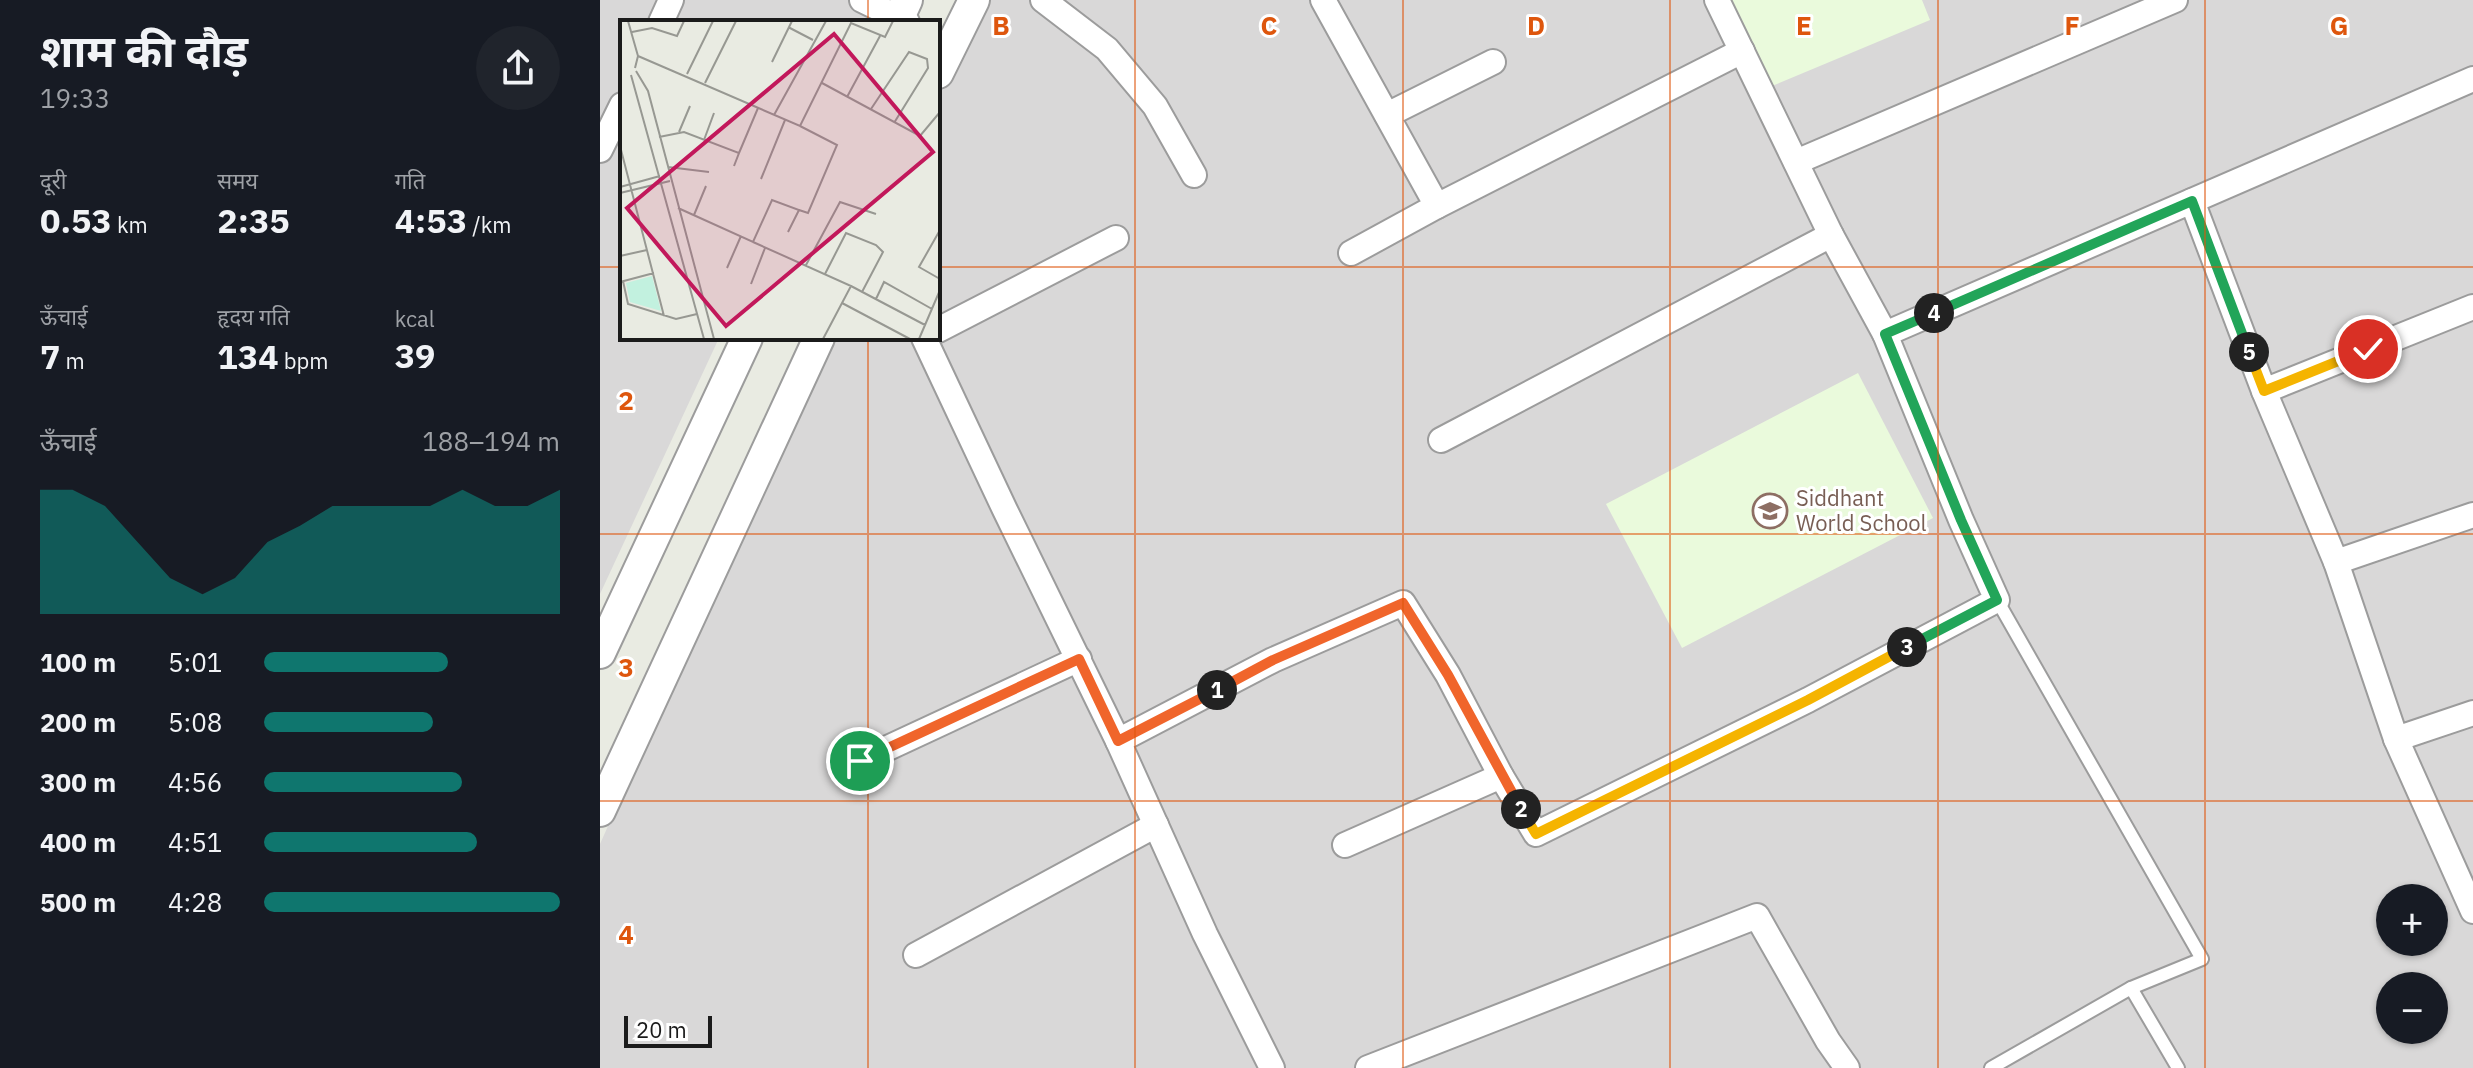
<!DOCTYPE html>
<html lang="hi">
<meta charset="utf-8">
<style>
:root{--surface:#171b24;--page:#20242c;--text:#f1f3f6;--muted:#9ea1a6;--accent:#0f766e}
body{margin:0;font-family:"IBM Plex Sans","Noto Sans Devanagari",sans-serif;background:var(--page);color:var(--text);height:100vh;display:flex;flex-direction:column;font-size:30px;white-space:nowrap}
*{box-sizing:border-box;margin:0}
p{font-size:26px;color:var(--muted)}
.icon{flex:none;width:44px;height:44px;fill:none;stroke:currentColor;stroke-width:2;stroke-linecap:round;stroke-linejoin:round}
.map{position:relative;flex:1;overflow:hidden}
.sheet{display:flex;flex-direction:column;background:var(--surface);width:600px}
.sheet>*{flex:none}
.fabs{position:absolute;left:1776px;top:884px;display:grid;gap:16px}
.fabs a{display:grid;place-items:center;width:72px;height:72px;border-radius:50%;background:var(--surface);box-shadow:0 2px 6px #0004;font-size:40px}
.scale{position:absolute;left:24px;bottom:20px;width:88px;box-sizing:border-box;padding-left:8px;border:4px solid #1b1b1b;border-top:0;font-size:22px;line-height:28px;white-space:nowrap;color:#1b1b1b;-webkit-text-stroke:6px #fff;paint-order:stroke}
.pin{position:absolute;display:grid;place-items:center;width:68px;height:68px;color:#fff;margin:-34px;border:4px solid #fff;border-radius:50%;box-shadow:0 2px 8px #0007}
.km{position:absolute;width:40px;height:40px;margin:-20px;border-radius:50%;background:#222;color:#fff;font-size:22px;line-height:40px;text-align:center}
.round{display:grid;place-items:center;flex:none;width:84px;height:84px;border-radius:42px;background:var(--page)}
.headline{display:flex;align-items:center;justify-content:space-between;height:136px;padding:0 40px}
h1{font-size:44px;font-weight:700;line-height:60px}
.metrics{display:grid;grid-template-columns:repeat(3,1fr);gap:12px;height:136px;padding:8px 40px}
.metrics div{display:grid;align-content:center}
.metrics b{font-size:34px;font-weight:700}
.metrics small{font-size:22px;font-weight:400}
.metrics p{font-size:22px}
.chart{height:224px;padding:16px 40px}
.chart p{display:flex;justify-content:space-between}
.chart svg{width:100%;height:144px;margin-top:8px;fill:var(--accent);opacity:.7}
ul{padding:0 40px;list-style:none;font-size:26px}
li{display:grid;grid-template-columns:128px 96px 1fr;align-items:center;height:60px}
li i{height:20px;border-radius:10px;background:var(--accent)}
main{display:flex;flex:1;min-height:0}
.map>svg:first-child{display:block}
.residential{fill:#d9d8d8;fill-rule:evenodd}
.education{fill:#eafadc}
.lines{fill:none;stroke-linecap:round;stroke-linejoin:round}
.service-casing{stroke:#9c9c9c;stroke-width:16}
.minor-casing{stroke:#9c9c9c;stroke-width:28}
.tertiary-casing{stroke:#9c9c9c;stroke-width:34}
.service{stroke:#fff;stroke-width:12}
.minor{stroke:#fff;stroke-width:24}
.tertiary{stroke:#fff;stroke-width:30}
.split-1-casing{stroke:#fff;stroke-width:16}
.split-2-casing{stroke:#fff;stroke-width:16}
.split-3-casing{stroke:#fff;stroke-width:16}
.split-4-casing{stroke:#fff;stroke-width:16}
.split-5-casing{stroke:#fff;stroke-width:16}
.split-6-casing{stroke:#fff;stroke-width:16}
.split-1{stroke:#f0652b;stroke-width:10}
.split-2{stroke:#f0652b;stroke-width:10}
.split-3{stroke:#f5b400;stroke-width:10}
.split-4{stroke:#22a559;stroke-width:10}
.split-5{stroke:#22a559;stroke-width:10}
.split-6{stroke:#f5b400;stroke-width:10}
.grid{fill:none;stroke:#de560d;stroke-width:2;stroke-opacity:0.55}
.labels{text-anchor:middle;stroke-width:6;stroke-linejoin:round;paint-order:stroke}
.education-label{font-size:22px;fill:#785e54;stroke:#fff;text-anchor:start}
.inset-road{fill:none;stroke:#979892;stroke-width:2}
.view{fill:#c2185b;fill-opacity:0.15;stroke:#c2185b;stroke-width:4}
.inset-edge{fill:none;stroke:#1b1b1b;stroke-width:4}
.grid-label{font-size:26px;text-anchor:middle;font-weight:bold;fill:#de560d;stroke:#fff;stroke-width:6;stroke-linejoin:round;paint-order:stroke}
</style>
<main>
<section class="sheet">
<div class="headline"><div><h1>शाम की दौड़</h1><p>19:33</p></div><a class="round"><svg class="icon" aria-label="share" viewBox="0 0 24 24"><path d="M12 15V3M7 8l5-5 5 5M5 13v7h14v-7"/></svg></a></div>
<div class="metrics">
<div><p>दूरी</p><b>0.53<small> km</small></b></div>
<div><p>समय</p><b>2:35</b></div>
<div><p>गति</p><b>4:53<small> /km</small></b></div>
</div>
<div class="metrics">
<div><p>ऊँचाई</p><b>7<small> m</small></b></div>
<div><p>हृदय गति</p><b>134<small> bpm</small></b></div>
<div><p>kcal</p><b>39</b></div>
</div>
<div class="chart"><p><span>ऊँचाई</span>188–194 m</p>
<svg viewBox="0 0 160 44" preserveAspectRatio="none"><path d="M0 44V6L10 6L20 11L30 22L40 33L50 38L60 33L70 22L80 17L90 11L100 11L110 11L120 11L130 6L140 11L150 11L160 6V44z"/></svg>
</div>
<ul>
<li><b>100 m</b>5:01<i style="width:62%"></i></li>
<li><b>200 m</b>5:08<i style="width:57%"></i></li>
<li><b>300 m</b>4:56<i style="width:67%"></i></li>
<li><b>400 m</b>4:51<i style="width:72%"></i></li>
<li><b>500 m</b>4:28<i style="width:100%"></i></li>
</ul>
</section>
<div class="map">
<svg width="1873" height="1068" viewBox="0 0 1873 1068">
<rect width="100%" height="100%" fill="#e9ebe2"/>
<g class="residential">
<polygon points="0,0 278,0 267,22 22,22 22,338 119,338 0,594"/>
<path d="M 376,0 L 1873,0 L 1873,1068 L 0,1068 L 0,844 L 226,338 L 338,338 L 338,86 ZM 1790,898 L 1834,898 L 1834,942 L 1790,942 ZM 1790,986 L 1834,986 L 1834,1030 L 1790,1030 Z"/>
</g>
<g class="education">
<polygon points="1129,0 1322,0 1330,20 1172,86"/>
<polygon points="1258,373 1333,518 1082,648 1006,504"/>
</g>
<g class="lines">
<g class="service-casing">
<g id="service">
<polyline points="1397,600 1602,959 1531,988"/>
<polyline points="1391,1068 1531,988 1578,1068"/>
</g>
</g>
<g class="minor-casing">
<g id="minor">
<polyline points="262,0 307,22"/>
<polyline points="443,0 507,49 555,106 594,175"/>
<polyline points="723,0 837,206 751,253"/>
<polyline points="1117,0 1231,235 1285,334 1873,79"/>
<polyline points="61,22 71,0"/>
<polyline points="787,115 893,62"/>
<polyline points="0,150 22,105"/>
<polyline points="1196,162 1575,0"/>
<polyline points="1592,201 1664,391 1736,562 1796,739 1873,911"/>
<polyline points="837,206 1142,51"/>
<polyline points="338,330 516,238"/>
<polyline points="324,338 405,510 518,741 673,660 803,603 848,675 901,776 745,845"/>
<polyline points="1664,391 1873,307"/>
<polyline points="841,440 1231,235"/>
<polyline points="1736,562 1873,515"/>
<polyline points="1796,739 1873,713"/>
<polyline points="518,741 605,934 672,1068"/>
<polyline points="260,761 479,659"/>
<polyline points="901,776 936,834 1208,700 1397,600 1361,520 1285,334"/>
<polyline points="316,955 556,825"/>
<polyline points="768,1068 1157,916 1228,1041 1247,1068"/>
</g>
</g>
<g class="tertiary-casing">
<g id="tertiary">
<polyline points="297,22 307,0"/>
<polyline points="338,73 374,0"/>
<polyline points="0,653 147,338"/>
<polyline points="0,811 219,338"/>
</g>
</g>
<use href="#service" class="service"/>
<use href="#minor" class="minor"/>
<use href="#tertiary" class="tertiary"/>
</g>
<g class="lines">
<g class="split-1-casing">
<polyline id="split-1" points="260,761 479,659 518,741 617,690"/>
</g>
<g class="split-2-casing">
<polyline id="split-2" points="617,690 673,660 803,603 848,675 921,809"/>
</g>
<g class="split-3-casing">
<polyline id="split-3" points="921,809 936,834 1208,700 1307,647"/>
</g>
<g class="split-4-casing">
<polyline id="split-4" points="1307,647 1397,600 1361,520 1285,334 1334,313"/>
</g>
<g class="split-5-casing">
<polyline id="split-5" points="1334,313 1592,201 1649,352"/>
</g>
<g class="split-6-casing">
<polyline id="split-6" points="1649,352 1664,391 1768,349"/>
</g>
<use href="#split-1" class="split-1"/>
<use href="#split-2" class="split-2"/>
<use href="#split-3" class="split-3"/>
<use href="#split-4" class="split-4"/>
<use href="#split-5" class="split-5"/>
<use href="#split-6" class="split-6"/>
</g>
<path class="grid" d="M 268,0 L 268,22M 535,0 L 535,1068M 803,0 L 803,1068M 1070,0 L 1070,1068M 1338,0 L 1338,1068M 1605,0 L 1605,1068M 0,267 L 22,267M 338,267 L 1873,267M 268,338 L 268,1068M 0,534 L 1873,534M 0,801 L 1873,801"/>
<defs>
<g id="school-ring" transform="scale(1.8)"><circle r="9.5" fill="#fff" stroke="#8d6e63" stroke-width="1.5"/><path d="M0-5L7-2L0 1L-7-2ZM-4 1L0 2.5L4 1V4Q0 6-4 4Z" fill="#8d6e63"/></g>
</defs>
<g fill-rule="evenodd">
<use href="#school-ring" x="1170" y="511"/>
</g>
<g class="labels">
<g class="education-label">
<text x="1196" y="506">Siddhant<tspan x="1196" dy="25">World School</tspan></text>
</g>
</g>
<g transform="translate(20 20)">
<rect width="320" height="320" fill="#e9ebe2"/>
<path d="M 32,256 L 41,291 L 10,282 L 6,263 Z" fill="#c2f1df"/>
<path class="inset-road" d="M 8,1 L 18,36 L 15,48M 168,7 L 193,20M 12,12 L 32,8 L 57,16 L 64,1M 18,36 L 180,106 L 231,3 L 265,17 L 273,1M 152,42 L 172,1M 16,51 L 28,71 L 94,319M 67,54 L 93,1M 11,55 L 84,319M 85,63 L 116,1M 202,63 L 300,116 L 320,92M 227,77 L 260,16M 251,89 L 289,32 L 307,39 L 308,48 L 274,103M 154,95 L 206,1M 59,112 L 70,86M 39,117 L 64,112 L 119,133 L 114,146M 84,120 L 94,93M 0,126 L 44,296M 119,133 L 138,88M 48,147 L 89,152M 141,159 L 165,100M 0,167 L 40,156M 0,173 L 50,161M 58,188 L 133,222 L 152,180 L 179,190 L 168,212M 179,190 L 188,193 L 217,125 L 180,106M 74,195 L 86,166M 320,210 L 299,247 L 320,259M 133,222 L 231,266 L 203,319M 0,236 L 27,230M 186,245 L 220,182 L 256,194M 107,248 L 121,216M 205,254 L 226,213 L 256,225 L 263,232 L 242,272M 3,261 L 8,284 L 56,299 L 77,294M 0,262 L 34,253M 131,264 L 145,228M 231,266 L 305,305M 256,279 L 264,262 L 312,289M 222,283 L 290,319M 299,319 L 320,270"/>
<path class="view" d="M 214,14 L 313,132 L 106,306 L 7,188 Z"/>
<rect width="320" height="320" class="inset-edge"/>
</g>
<g class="grid-label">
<text x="401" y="35">B</text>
<text x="669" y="35">C</text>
<text x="936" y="35">D</text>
<text x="1204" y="35">E</text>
<text x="1472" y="35">F</text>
<text x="1739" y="35">G</text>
<text x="26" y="410">2</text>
<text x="26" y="677">3</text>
<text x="26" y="944">4</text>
</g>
</svg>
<div class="fabs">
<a>+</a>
<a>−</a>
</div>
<div class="scale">20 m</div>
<div class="pin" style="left:260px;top:761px;background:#1e9e55"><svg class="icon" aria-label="arrive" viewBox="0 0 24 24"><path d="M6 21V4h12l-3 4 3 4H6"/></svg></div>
<div class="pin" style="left:1768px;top:349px;background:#d93025"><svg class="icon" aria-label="check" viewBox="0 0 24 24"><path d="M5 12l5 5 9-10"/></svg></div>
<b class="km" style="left:617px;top:690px">1</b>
<b class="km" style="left:921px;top:809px">2</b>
<b class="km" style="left:1307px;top:647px">3</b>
<b class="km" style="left:1334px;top:313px">4</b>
<b class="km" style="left:1649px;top:352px">5</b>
</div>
</main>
